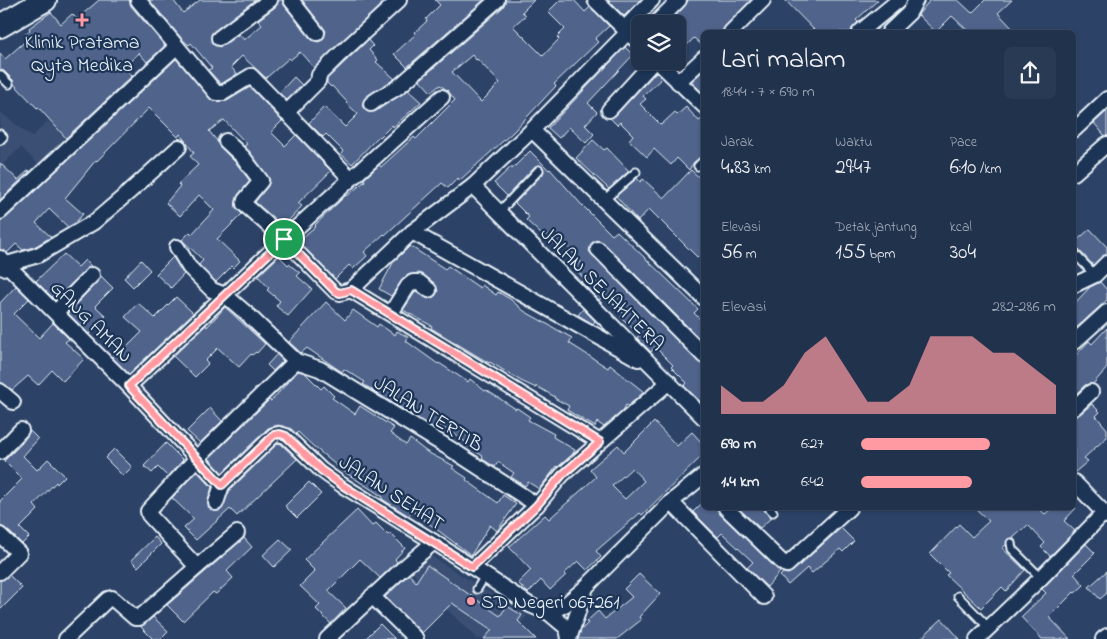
<!DOCTYPE html>
<html lang="id">
<meta charset="utf-8">
<style>
:root{--surface:#21324d;--page:#293a54;--text:#f1f3f6;--muted:#a2aab6;--line:#3e4d65;--accent:#ff9aa2}
body{margin:0;font-family:"Indie Flower",sans-serif;background:var(--page);color:var(--text);height:100vh;display:flex;flex-direction:column;font-size:19px;white-space:nowrap}
*{box-sizing:border-box;margin:0}
p{font-size:16px;color:var(--muted)}
.icon{flex:none;width:28px;height:28px;fill:none;stroke:currentColor;stroke-width:2;stroke-linecap:round;stroke-linejoin:round}
.map{position:relative;flex:1;overflow:hidden}
.drawer{position:absolute;left:701px;top:30px;width:375px;height:480px;display:flex;flex-direction:column;background:var(--surface);border-radius:8px;box-shadow:0 1px 4px #0004,0 0 0 1px var(--line)}
.drawer>*{flex:none}
.fabs{position:absolute;left:631px;top:15px;display:grid;gap:10px}
.fabs a{display:grid;place-items:center;width:55px;height:55px;border-radius:8px;background:var(--surface);box-shadow:0 1px 4px #0004,0 0 0 1px var(--line);font-size:25px}
.pin{position:absolute;display:grid;place-items:center;width:42px;height:42px;color:#fff;margin:-21px;border:2px solid #fff;border-radius:50%;box-shadow:0 1px 5px #0007}
.round{display:grid;place-items:center;flex:none;width:52px;height:52px;border-radius:8px;background:var(--page)}
.headline{display:flex;align-items:center;justify-content:space-between;height:85px;padding:0 20px}
h1{font-size:28px;font-weight:600;line-height:38px}
.stats{display:grid;grid-template-columns:repeat(3,1fr);gap:8px;height:85px;padding:5px 20px}
.stats div{display:grid;align-content:center}
.stats b{font-size:21px;font-weight:600}
.stats small{font-size:14px;font-weight:400}
.stats p{font-size:14px}
.chart{height:140px;padding:10px 20px}
.chart p{display:flex;justify-content:space-between}
.chart svg{width:100%;height:90px;margin-top:5px;fill:var(--accent);opacity:.7}
ul{padding:0 20px;list-style:none;font-size:16px}
li{display:grid;grid-template-columns:80px 60px 1fr;align-items:center;height:38px}
li i{height:12px;border-radius:6px;background:var(--accent)}
.map>svg:first-child{display:block}
.built{fill:#3a5075}
.building{fill:#4f648b;stroke:#e8f1f8;fill-rule:evenodd}
.lines{fill:none;stroke-linecap:round;stroke-linejoin:round}
.service-casing{stroke:#e8f1f8;stroke-width:11}
.minor-casing{stroke:#e8f1f8;stroke-width:18}
.primary-casing{stroke:#e8f1f8;stroke-width:26}
.service{stroke:#1d3557;stroke-width:7}
.minor{stroke:#1d3557;stroke-width:14}
.primary{stroke:#1d3557;stroke-width:22}
.route-casing{stroke:#fff;stroke-width:10}
.route{stroke:#ff9aa2;stroke-width:6}
.poi-dot{fill:#ff9aa2;stroke:#1d3557;stroke-width:2}
.labels{text-anchor:middle;stroke-width:4.5;stroke-linejoin:round;paint-order:stroke}
.poi-label{font-size:20px;fill:#e8f1f8;stroke:#1d3557}
.street-label{font-size:20px;fill:#e8f1f8;stroke:#1d3557}
</style>
<div class="map">
<svg width="1107" height="639" viewBox="0 0 1107 639">
<rect width="100%" height="100%" fill="#2c4367"/>
<filter id="ink" filterUnits="userSpaceOnUse"><feTurbulence type="fractalNoise" baseFrequency=".02" numOctaves="2"/><feDisplacementMap in="SourceGraphic" scale="10" xChannelSelector="R" yChannelSelector="G"/><feConvolveMatrix kernelMatrix="1 2 1 2 8 2 1 2 1" color-interpolation-filters="sRGB"/></filter>
<g filter="url(#ink)">
<g class="built">
<polygon points="0,112 32,137 48,121 70,143 42,168 21,147 0,167"/>
<polygon points="426,553 527,616 506,639 478,639 417,581 413,570 414,563"/>
</g>
<g class="building">
<polygon points="99,0 129,0 131,6 165,46 147,62 139,53 124,67 132,76 66,138 38,107 37,108 14,84 13,80 4,71 0,70 0,53 5,59 29,38 25,34 30,30 29,28 51,12 61,24 72,14 77,19"/>
<polygon points="149,0 173,0 183,13 200,0 255,0 211,34 212,43 220,47 239,34 244,40 262,25 258,20 275,7 279,0 282,0 284,5 310,38 318,42 323,40 326,31 302,0 386,0 314,68 300,52 290,60 289,58 266,78 242,56 231,67 237,74 221,84 208,70 212,68 191,43 189,45 182,39"/>
<polygon points="435,0 484,0 407,67 394,54 416,34 414,33 427,21 426,19 440,5"/>
<path d="M 506,0 L 534,0 L 522,12 L 526,15 L 513,26 L 543,56 L 559,39 L 557,37 L 565,29 L 548,12 L 560,0 L 574,0 L 585,12 L 590,7 L 609,26 L 595,39 L 598,42 L 554,84 L 556,86 L 513,132 L 460,180 L 458,178 L 448,188 L 442,183 L 385,235 L 384,234 L 364,252 L 367,256 L 353,269 L 349,265 L 335,279 L 298,241 L 316,226 L 315,225 L 346,195 L 347,196 L 365,181 L 364,179 L 379,165 L 381,167 L 414,137 L 416,139 L 455,100 L 448,91 L 440,85 L 431,92 L 420,80 L 503,7 ZM 472,55 L 476,60 L 477,59 L 500,83 L 481,102 L 452,72 Z"/>
<polygon points="608,0 640,0 624,16"/>
<polygon points="688,0 751,0 725,26 722,32 704,32 704,47 694,38 678,54 678,24 668,24 685,6"/>
<polygon points="785,0 878,0 856,20 858,22 852,28 851,32 816,32"/>
<polygon points="930,0 958,0 972,13 985,0 1012,0 998,13 1016,32 969,32 952,16 936,32 918,15"/>
<polygon points="368,40 373,46 369,50 378,60 376,62 395,79 365,98 362,105 365,110 368,112 376,111 408,90 421,102 393,127 392,125 380,137 379,136 352,164 341,154 343,151 326,134 323,137 309,123 324,107 345,127 358,114 346,103 347,102 332,86 331,87 327,83 327,79"/>
<polygon points="625,47 633,55 588,103 597,112 585,125 594,134 586,143 569,127 559,138 548,128"/>
<polygon points="176,59 213,101 227,101 250,87 282,121 271,132 285,146 296,135 331,171 298,203 302,206 291,218 283,226 255,202 268,186 270,180 244,146 247,144 224,120 209,131 217,141 220,147 236,163 250,181 238,195 236,202 236,207 242,214 217,239 240,261 233,268 232,266 216,282 199,265 203,260 182,240 190,232 192,234 214,210 199,195 180,216 166,203 180,186 178,184 198,165 190,156 194,153 180,134 178,137 149,108 97,161 96,160 65,198 83,214 75,223 68,227 49,209 36,223 51,237 34,247 23,250 16,244 7,253 0,249 0,221 6,218"/>
<polygon points="704,70 704,91 702,92 691,82"/>
<polygon points="656,72 662,78 643,96 646,99 640,104 661,125 675,112 677,115 686,107 699,121 704,117 704,155 694,162 689,170 677,158 671,165 654,149 647,157 629,140 633,135 620,122 617,125 610,118 615,116"/>
<polygon points="294,77 302,85 287,100 279,93"/>
<polygon points="1107,111 1107,135 1105,136 1094,123"/>
<polygon points="593,140 604,150 607,148 629,171 609,189 576,158"/>
<polygon points="530,151 549,170 550,169 580,203 612,235 617,231 698,309 694,313 704,323 704,343 604,243 596,240 592,243 589,251 592,255 698,362 704,365 704,405 684,386 687,383 671,367 673,365 655,347 651,352 637,338 639,335 621,317 624,314 605,295 599,300 581,282 584,279 574,267 581,262 565,244 559,249 544,232 542,235 526,220 529,217 515,203 543,174 544,171 543,167 540,165 535,166 507,196 494,183 511,167 512,169"/>
<polygon points="0,163 18,180 29,170 30,171 0,200"/>
<polygon points="691,170 704,182 704,252 698,258 649,209 638,221 616,196 637,178 640,182 643,179 664,198"/>
<polygon points="1090,229 1107,247 1107,254 1101,257 1093,265 1078,249 1074,248 1074,243"/>
<polygon points="410,246 445,269 448,266 480,288 482,285 496,295 498,292 510,299 524,311 572,338 569,343 608,368 610,365 644,392 628,406 626,405 623,411 604,427 597,422 595,427 567,410 569,406 554,398 555,397 536,386 536,388 521,381 490,362 489,363 431,328 432,326 403,310 416,291 428,299 435,296 438,291 434,283 424,275 419,273 408,275 403,279 391,296 379,289 394,261"/>
<polygon points="64,254 78,267 85,260 91,266 86,269 55,300 36,281"/>
<polygon points="279,256 288,265 289,264 300,273 297,276 312,289 288,316 276,306 280,301 267,290 269,288 258,276"/>
<polygon points="173,257 184,274 171,288 156,274"/>
<polygon points="141,260 150,270 133,287 124,278"/>
<polygon points="101,276 113,288 95,306 106,316 89,334 68,313 98,281"/>
<polygon points="1100,282 1107,290 1107,300 1074,330 1074,304 1090,287"/>
<polygon points="16,286 29,299 14,314 39,338 53,323 69,339 65,342 84,359 63,381 52,370 38,385 28,376 12,390 0,382 0,303"/>
<polygon points="176,297 193,313 129,374 112,357 121,348 124,350 142,332 125,317 138,303 155,318"/>
<polygon points="326,302 345,320 353,310 377,327 379,324 395,335 397,331 408,337 406,341 438,364 439,363 468,382 470,379 485,391 486,390 516,409 517,408 530,417 528,420 554,434 553,437 575,450 572,455 558,467 557,466 539,489 528,482 525,486 511,477 514,473 498,462 495,467 482,459 483,456 467,446 468,444 456,435 436,424 434,428 386,399 363,384 365,382 344,369 342,372 307,348 301,353 289,342"/>
<polygon points="225,307 265,344 257,353 256,352 252,355 251,354 239,367 218,348 205,361 208,364 195,377 173,356 206,325 207,327"/>
<polygon points="583,309 595,321 593,324 578,315"/>
<polygon points="1107,328 1107,368 1093,384 1085,385 1074,396 1074,357 1089,341 1092,344"/>
<polygon points="277,354 283,361 273,371 267,365"/>
<polygon points="298,371 305,373 321,389 324,386 334,396 332,398 355,414 360,406 394,428 390,433 406,445 410,439 427,452 454,466 452,468 467,478 466,480 498,503 503,495 516,504 497,531 490,525 471,555 412,511 409,516 382,499 383,497 343,471 313,446 298,432 296,434 288,428 278,425 268,428 222,473 209,458 269,400 271,401"/>
<polygon points="1092,404 1100,412 1096,416 1107,429 1107,437 1084,458 1088,461 1074,473 1074,417 1080,414"/>
<polygon points="210,408 222,421 200,443 187,431"/>
<path d="M 654,422 L 677,446 L 692,432 L 704,445 L 704,454 L 642,515 L 640,513 L 596,551 L 601,557 L 587,570 L 578,561 L 564,574 L 566,575 L 550,590 L 541,580 L 528,593 L 518,583 L 531,570 L 509,547 L 545,515 L 549,519 L 596,477 L 590,469 L 618,445 L 624,452 ZM 632,468 L 644,481 L 625,499 L 612,486 Z"/>
<polygon points="30,431 38,439 23,456 37,470 48,459 65,476 57,484 56,482 34,505 38,510 20,528 29,537 22,544 6,529 0,526 0,501 22,479 4,461 22,443"/>
<polygon points="166,443 183,460 168,477 158,467 152,473 144,466"/>
<polygon points="278,443 281,444 297,459 237,516 230,509 196,540 184,528 194,519 172,498 197,471 212,487 208,501 209,508 214,511 221,510 230,490"/>
<polygon points="114,449 132,467 123,476 105,458"/>
<polygon points="309,482 321,494 297,518 285,506"/>
<polygon points="704,501 704,508 717,508 720,514 780,572 767,587 747,568 753,562 722,533 718,537 693,512"/>
<polygon points="738,508 764,508 765,512 772,517 760,528"/>
<polygon points="975,508 1038,508 1045,514 1052,508 1076,508 1064,521 1075,531 1050,556 1041,547 1045,543 1028,525 1013,538 1008,539 1006,545 1002,548 1025,570 1006,591 1002,587 981,608 946,575 949,573 930,554 959,524 972,537 989,521"/>
<polygon points="357,510 372,526 376,523 388,535 390,533 405,548 395,559 397,562 380,578 360,559 329,590 329,592 346,608 331,624 316,609 320,605 300,586 315,571 304,560"/>
<polygon points="841,528 854,541 843,552 840,549 812,573 807,568 788,585 780,576 783,573 788,574 793,571"/>
<polygon points="155,537 161,544 138,567 131,560"/>
<polygon points="244,538 252,547 227,571 233,578 216,594 213,592 183,621 167,605"/>
<polygon points="280,539 292,550 274,567 263,555"/>
<polygon points="1086,544 1095,553 1074,574 1084,585 1075,593 1074,592 1049,617 1070,639 1042,639 1021,617 1046,593 1042,589"/>
<polygon points="427,565 500,616 507,606 522,615 518,621 536,639 484,639 492,630 452,603 422,633 385,597 409,574 416,582"/>
<polygon points="1107,571 1107,593 1100,599 1089,587"/>
<polygon points="639,574 660,594 639,617 641,620 617,639 578,639 581,630 588,623 586,622 598,611 605,619 632,597 624,589"/>
<polygon points="9,575 22,588 0,610 0,581"/>
<polygon points="153,617 168,631 160,639 153,639 140,626"/>
<polygon points="942,619 960,639 920,639"/>
<polygon points="380,624 395,639 365,639"/>
</g>
<g class="lines">
<g class="service-casing">
<g id="service">
<polyline points="0,75 9,84"/>
<polyline points="0,134 3,137 0,140"/>
<polyline points="698,166 704,160"/>
<polyline points="604,200 636,172"/>
<polyline points="499,212 539,170"/>
<polyline points="1074,253 1095,275"/>
<polyline points="769,508 773,512"/>
<polyline points="1011,543 1012,549 1041,578"/>
<polyline points="477,589 485,576"/>
<polyline points="958,596 989,628"/>
</g>
</g>
<g class="minor-casing">
<g id="minor">
<polyline points="138,0 216,93 223,93 251,76 350,178"/>
<polyline points="291,0 317,33"/>
<polyline points="595,0 640,44"/>
<polyline points="655,24 679,0"/>
<polyline points="624,29 652,0"/>
<polyline points="731,32 763,0"/>
<polyline points="860,32 899,0"/>
<polyline points="889,32 909,13 916,0"/>
<polyline points="219,38 270,0"/>
<polyline points="657,61 704,106"/>
<polyline points="678,82 704,58"/>
<path d="M 371,104 C 381,95 393,92 403,83 L 497,0"/>
<polyline points="609,110 654,61"/>
<polyline points="286,113 318,81 319,75 339,55 399,0"/>
<polyline points="532,130 704,298"/>
<polyline points="1074,130 1107,99"/>
<polyline points="226,141 243,157 261,181 245,200 244,204 284,239 335,291 340,293 351,290"/>
<polyline points="1074,173 1107,144"/>
<polyline points="473,186 704,418"/>
<polyline points="0,212 176,47"/>
<polyline points="412,232 638,359"/>
<polyline points="177,247 189,267 212,290 225,295 246,313 296,361 320,369 457,453 537,505"/>
<polyline points="598,249 704,356"/>
<polyline points="0,258 129,386 222,485 274,435 279,434 286,436 321,470 342,485 434,542 530,605 549,613 566,604 586,587"/>
<polyline points="3,268 7,264 38,255 94,222 128,193 179,147"/>
<polyline points="1074,285 1095,275 1107,263"/>
<polyline points="56,312 92,275"/>
<polyline points="391,313 408,286 413,282 419,282 429,290"/>
<polyline points="1074,342 1107,312"/>
<polyline points="129,386 284,239 442,97"/>
<polyline points="0,391 13,402"/>
<polyline points="1074,408 1091,392"/>
<polyline points="600,442 351,290 412,232 473,186 532,130 628,32"/>
<polyline points="0,452 21,430"/>
<polyline points="1074,482 1107,516"/>
<polyline points="671,502 764,597"/>
<polyline points="216,503 222,485"/>
<polyline points="726,508 784,564 787,565 849,508"/>
<polyline points="0,535 19,553 0,572"/>
<polyline points="197,567 237,533"/>
<polyline points="472,567 537,505 562,475 669,382"/>
<polyline points="372,596 416,639"/>
<polyline points="549,613 567,628 569,639"/>
<polyline points="66,639 108,599 112,598 135,618 139,618 197,567 149,515 148,511 197,458 296,361"/>
<polyline points="327,639 401,570 434,542"/>
<polyline points="569,639 586,587 671,502 704,475"/>
<polyline points="977,639 1041,578 1104,513"/>
<polyline points="1103,639 1107,636"/>
</g>
</g>
<g class="primary-casing">
<polyline id="primary" points="0,26 45,0"/>
</g>
<use href="#service" class="service"/>
<use href="#minor" class="minor"/>
<use href="#primary" class="primary"/>
</g>
</g>
<g class="lines" filter="url(#ink)">
<g class="route-casing">
<polygon id="route" points="284,239 335,291 340,293 351,290 600,442 562,475 537,505 472,567 342,485 321,470 286,436 280,434 274,435 222,485 129,386"/>
</g>
<use href="#route" class="route"/>
</g>
<g class="poi-dot">
<path d="M79.5 12.5h5v5h5v5h-5v5h-5v-5h-5v-5h5z"/>
<circle cx="471" cy="601" r="5"/>
</g>
<g class="labels">
<g class="poi-label">
<text x="82" y="48">Klinik Pratama<tspan x="82" dy="23">Qyta Medika</tspan></text>
<text x="481" y="608" text-anchor="start">SD Negeri 067261</text>
</g>
<g class="street-label">
<text transform="translate(603 288) rotate(45)" y="7">JALAN SEJAHTERA</text>
<text transform="translate(92 321) rotate(45)" y="7">GANG AMAN</text>
<text transform="translate(429 413) rotate(32)" y="7">JALAN TERTIB</text>
<text transform="translate(392 492) rotate(33)" y="7">JALAN SEHAT</text>
</g>
</g>
</svg>
<div class="fabs">
<a><svg class="icon" aria-label="layers" viewBox="0 0 24 24"><path d="M12 4l9 5-9 5-9-5zM3 14l9 5 9-5"/></svg></a>
</div>
<div class="pin" style="left:284px;top:239px;background:#1e9e55"><svg class="icon" aria-label="arrive" viewBox="0 0 24 24"><path d="M6 21V4h12l-3 4 3 4H6"/></svg></div>
<section class="drawer">
<div class="headline"><div><h1>Lari malam</h1><p>18:44 · 7 × 690 m</p></div><a class="round"><svg class="icon" aria-label="share" viewBox="0 0 24 24"><path d="M12 15V3M7 8l5-5 5 5M5 13v7h14v-7"/></svg></a></div>
<div class="stats">
<div><p>Jarak</p><b>4.83<small> km</small></b></div>
<div><p>Waktu</p><b>29:47</b></div>
<div><p>Pace</p><b>6:10<small> /km</small></b></div>
</div>
<div class="stats">
<div><p>Elevasi</p><b>56<small> m</small></b></div>
<div><p>Detak jantung</p><b>155<small> bpm</small></b></div>
<div><p>kcal</p><b>304</b></div>
</div>
<div class="chart"><p><span>Elevasi</span>282–286 m</p>
<svg viewBox="0 0 160 44" preserveAspectRatio="none"><path d="M0 44V30L10 38L20 38L30 30L40 14L50 6L60 22L70 38L80 38L90 30L100 6L110 6L120 6L130 14L140 14L150 22L160 30V44z"/></svg>
</div>
<ul>
<li><b>690 m</b>6:27<i style="width:66%"></i></li>
<li><b>1.4 km</b>6:42<i style="width:57%"></i></li>
</ul>
</section>
</div>
